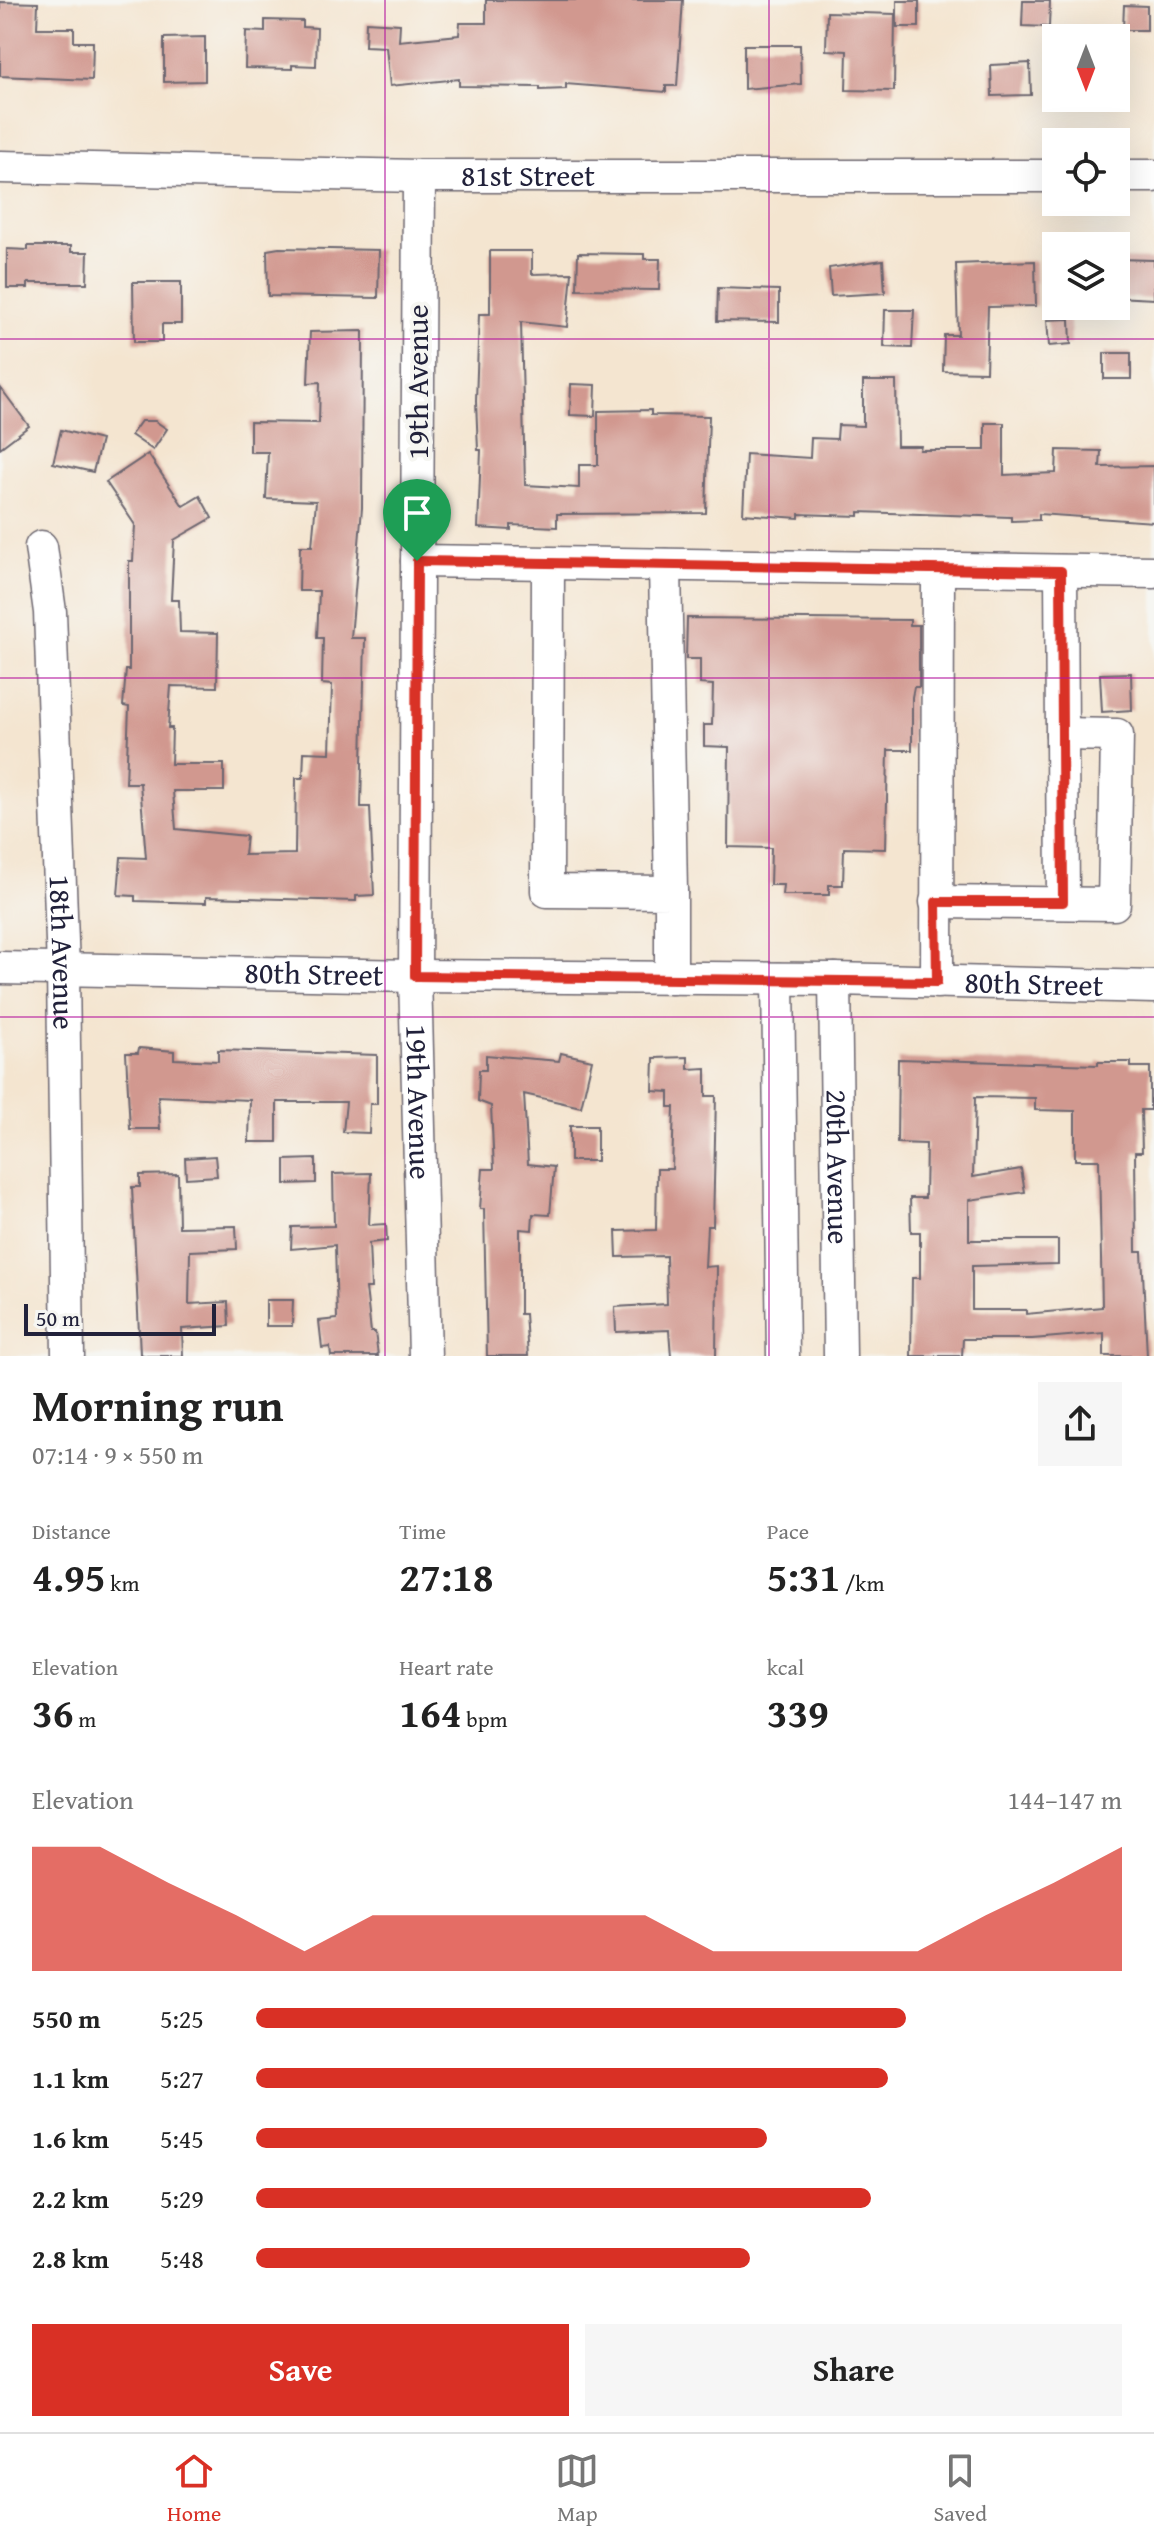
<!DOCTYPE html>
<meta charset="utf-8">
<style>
:root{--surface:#fff;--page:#f6f6f6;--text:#222;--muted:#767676;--line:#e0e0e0;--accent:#d93025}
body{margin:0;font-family:"Gentium Book Plus",serif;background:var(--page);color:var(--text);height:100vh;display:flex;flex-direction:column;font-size:30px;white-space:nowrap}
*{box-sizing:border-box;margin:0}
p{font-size:26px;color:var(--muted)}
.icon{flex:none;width:44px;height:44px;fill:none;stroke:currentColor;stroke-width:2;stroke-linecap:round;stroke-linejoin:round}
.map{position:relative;height:1356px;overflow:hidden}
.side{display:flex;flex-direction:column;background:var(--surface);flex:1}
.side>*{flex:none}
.needle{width:52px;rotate:180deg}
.buttons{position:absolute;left:1042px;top:24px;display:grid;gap:16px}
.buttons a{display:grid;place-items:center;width:88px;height:88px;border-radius:0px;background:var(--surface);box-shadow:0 8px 32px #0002;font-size:40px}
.scale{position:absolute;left:24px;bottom:20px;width:192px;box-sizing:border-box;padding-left:8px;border:4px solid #22223b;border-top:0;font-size:22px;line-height:28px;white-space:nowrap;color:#22223b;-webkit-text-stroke:6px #f6f6f2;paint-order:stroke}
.pin{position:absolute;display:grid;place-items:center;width:68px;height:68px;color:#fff;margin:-82px -34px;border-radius:50% 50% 50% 0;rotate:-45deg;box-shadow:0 0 8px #0007}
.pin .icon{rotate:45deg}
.round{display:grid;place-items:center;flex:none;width:84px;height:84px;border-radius:0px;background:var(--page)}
.headline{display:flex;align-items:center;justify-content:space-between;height:136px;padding:0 32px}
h1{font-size:44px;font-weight:700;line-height:60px}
.stats{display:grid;grid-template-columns:repeat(3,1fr);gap:12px;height:136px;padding:8px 32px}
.stats div{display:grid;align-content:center}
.stats b{font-size:40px;font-weight:700}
.stats small{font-size:22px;font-weight:400}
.stats p{font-size:22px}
.chart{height:224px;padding:16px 32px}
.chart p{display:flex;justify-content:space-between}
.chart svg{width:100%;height:144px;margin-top:8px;fill:var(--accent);opacity:.7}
.button{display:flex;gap:16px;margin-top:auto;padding:16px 32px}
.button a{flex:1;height:92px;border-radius:0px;background:var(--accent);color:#fff;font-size:32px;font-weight:700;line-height:92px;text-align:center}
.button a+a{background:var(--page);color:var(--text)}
ul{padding:0 32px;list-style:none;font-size:26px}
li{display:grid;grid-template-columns:128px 96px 1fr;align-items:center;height:60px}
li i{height:20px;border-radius:10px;background:var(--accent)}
.menu{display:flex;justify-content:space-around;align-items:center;height:112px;border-top:2px solid var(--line);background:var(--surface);font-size:22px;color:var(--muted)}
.menu a{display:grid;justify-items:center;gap:4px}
.menu .current{color:var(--accent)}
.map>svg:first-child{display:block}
.building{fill:#d1988f;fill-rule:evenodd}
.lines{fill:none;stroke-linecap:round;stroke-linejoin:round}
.minor-casing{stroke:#6c666f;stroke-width:35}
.minor{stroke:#fff;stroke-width:32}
.route-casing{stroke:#fff;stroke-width:16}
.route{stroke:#d93025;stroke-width:10}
.grid{fill:none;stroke:#b5179e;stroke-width:2;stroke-opacity:0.55}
.labels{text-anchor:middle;stroke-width:8;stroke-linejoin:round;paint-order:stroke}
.street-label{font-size:30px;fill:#22223b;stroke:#f6f6f2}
</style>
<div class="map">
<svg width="1154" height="1356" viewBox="0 0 1154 1356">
<rect width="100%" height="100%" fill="#f6f6f2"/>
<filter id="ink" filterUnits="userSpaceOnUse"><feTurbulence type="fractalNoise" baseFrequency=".0125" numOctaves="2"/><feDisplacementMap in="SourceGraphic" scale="16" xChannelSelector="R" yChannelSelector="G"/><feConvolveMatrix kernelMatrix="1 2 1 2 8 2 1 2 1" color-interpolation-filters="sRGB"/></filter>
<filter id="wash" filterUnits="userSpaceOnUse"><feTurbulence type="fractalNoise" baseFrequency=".006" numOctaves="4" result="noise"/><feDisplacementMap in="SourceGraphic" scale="32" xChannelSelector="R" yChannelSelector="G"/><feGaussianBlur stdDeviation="1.8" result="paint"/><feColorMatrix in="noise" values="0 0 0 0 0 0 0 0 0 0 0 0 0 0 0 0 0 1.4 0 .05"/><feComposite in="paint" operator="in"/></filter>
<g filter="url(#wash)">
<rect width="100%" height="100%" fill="#f4e5d0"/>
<g id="blocks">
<g class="building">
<polygon points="486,0 683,0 677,86 666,86 666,92 566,84 566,89 540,90 540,87 459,86 459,79 390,86 386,47 365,46 366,22 400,24 399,41 459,35 460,23 486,23"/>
<rect x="897" y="1" width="22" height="26"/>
<polygon points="1023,1 1050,1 1049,27 1022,26"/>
<polygon points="0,2 38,3 37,28 74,28 74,42 93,42 92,80 0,76"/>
<polygon points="1124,5 1147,6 1147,30 1123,30"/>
<polygon points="827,12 895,14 894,91 846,90 847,51 826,50"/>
<polygon points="265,20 303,21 303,27 317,28 316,66 292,65 292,69 245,68 246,31 265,32"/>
<polygon points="205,37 205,81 164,82 164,38"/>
<polygon points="744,45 800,45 801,84 744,89"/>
<polygon points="1030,63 1031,95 992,96 991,65"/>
<polygon points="28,246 71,246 71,252 88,252 87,283 28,283 28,288 7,288 7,249 28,250"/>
<polygon points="279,248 379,250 378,298 268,296 267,250"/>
<polygon points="490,251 532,251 532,274 572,273 567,327 521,322 525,485 579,488 579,465 598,465 598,411 651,410 651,415 709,416 706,513 557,514 557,527 511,525 511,530 478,528 481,450 478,450 476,401 479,314 490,314"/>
<polygon points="578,253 644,254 644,259 660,259 659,290 577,289"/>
<polygon points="1116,259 1154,260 1154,299 1116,297"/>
<polygon points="883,260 885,293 831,296 829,268"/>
<polygon points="1035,261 1036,306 988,307 986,372 943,371 944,335 958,335 956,264"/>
<polygon points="133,282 181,282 181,324 162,324 162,342 134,342"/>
<polygon points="718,288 779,290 779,322 717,321"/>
<polygon points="885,310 914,310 912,348 884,347"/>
<polygon points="1070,319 1071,344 1049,346 1047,320"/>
<polygon points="363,331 362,508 351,638 365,638 361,807 370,807 374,895 356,896 356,901 206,897 206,903 135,901 135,896 118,895 121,857 146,858 140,783 126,783 129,707 123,706 126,670 129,670 129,561 133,561 135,525 106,482 148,454 183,506 200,496 212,518 174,540 171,600 179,600 180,632 218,633 217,687 171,686 168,728 172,728 171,764 224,764 224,791 173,791 176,829 246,836 244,855 295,854 296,778 303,778 304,752 330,753 332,685 322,684 323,638 317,638 319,591 299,591 300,546 312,546 316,501 266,499 268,452 250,452 250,422 319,423 320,382 308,383 310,332"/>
<rect x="1104" y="353" width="27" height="26"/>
<polygon points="863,381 896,381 897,446 921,446 920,450 985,450 985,423 1004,423 1004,475 1056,473 1057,450 1101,451 1100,467 1154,466 1154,522 1039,514 1039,520 1011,521 1011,517 859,512 859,516 799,514 799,518 743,514 746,454 810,458 811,438 837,439 838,425 863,426"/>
<polygon points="571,384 596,385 595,416 570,415"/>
<polygon points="0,387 29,426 0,448"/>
<polygon points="141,421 155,421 167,429 153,450 131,435"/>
<polygon points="61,430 101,440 93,472 53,463"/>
<polygon points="687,618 910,620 910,625 919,625 919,687 914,687 912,697 912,750 888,750 886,849 844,848 843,885 829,885 829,895 782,895 783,885 770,885 771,848 728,847 729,747 704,746 704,725 712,725 713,685 700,684 700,659 686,659"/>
<polygon points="1131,673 1132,710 1102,712 1100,674"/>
<polygon points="139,1048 174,1051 174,1059 218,1061 218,1050 377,1055 377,1104 370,1104 369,1133 343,1132 346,1102 277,1102 277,1142 249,1142 250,1100 158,1096 160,1129 130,1129 126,1053 138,1053"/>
<polygon points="561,1053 592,1060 581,1107 524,1094 528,1164 554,1167 550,1215 533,1214 532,1230 520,1229 520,1314 525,1314 528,1356 487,1356 484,1209 480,1209 483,1169 494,1169 491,1106 478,1101 479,1070 486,1070 486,1055 559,1061"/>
<polygon points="688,1057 688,1069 706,1068 706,1096 716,1096 713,1226 707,1226 705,1267 717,1266 716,1356 671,1356 669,1330 616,1332 615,1307 667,1304 666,1256 617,1257 616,1231 656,1230 657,1169 672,1169 674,1107 669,1107 669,1092 653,1091 654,1058"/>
<path d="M 898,1059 L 1098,1065 L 1098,1062 L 1131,1062 L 1131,1067 L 1150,1067 L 1150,1110 L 1141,1110 L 1142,1152 L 1135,1152 L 1136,1252 L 1142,1252 L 1147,1356 L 1104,1356 L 1104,1333 L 1032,1339 L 963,1339 L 962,1356 L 911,1356 L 912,1278 L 920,1278 L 920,1232 L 911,1232 L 910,1198 L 925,1198 L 926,1144 L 897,1143 ZM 975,1097 L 1035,1098 L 1035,1110 L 1075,1111 L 1075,1160 L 1099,1160 L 1102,1307 L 1026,1314 L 1026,1310 L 972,1310 L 972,1266 L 1058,1264 L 1058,1240 L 969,1240 L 969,1200 L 1025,1192 L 1021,1169 L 973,1177 Z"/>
<rect x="570" y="1126" width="27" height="35"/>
<polygon points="215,1156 217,1176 186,1178 185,1158"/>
<polygon points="316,1159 316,1183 285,1184 285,1160"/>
<polygon points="371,1173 369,1225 386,1224 387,1241 369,1243 371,1288 366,1288 371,1332 375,1332 378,1356 331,1356 330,1347 322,1348 319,1321 337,1319 335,1245 291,1249 292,1227 334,1226 333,1174"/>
<polygon points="178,1174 179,1227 236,1226 237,1249 190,1251 189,1304 228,1302 229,1326 182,1329 183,1356 146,1356 140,1354 132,1187 140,1187 140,1175"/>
<polygon points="266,1300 293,1300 292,1326 266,1326"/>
</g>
</g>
</g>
<g filter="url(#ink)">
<use href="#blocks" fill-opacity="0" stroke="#6c666f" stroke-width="2"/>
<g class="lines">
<g class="minor-casing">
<g id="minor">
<path id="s1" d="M 0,167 L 419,176 L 1056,176"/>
<path id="s2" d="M 419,176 L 415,976 L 425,1356"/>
<polyline points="1116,176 1154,176"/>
<path id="s3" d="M 41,547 L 50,612 L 63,969 L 68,1356"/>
<polyline points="417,561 1154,572"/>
<polyline points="548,564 547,891 671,892 671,978"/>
<polyline points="665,565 671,892"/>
<polyline points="1061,571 1063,902"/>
<polyline points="936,902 1114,904 1117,735 1062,734"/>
<path id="s4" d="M 0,968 L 415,976 L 835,979 L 1154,987"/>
<polyline points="778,979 783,1356"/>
<path id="s5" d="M 835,979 L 840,1356"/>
<polyline points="937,982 938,569"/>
</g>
</g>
<use href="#minor" class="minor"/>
</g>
</g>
<g class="lines" filter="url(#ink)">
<g class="route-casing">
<polygon id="route" points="417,561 1061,571 1063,902 936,902 937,982 415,976"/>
</g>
<use href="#route" class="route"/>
</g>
<path class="grid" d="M 385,0 L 385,1356M 769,0 L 769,1356M 0,339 L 1154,339M 0,678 L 1154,678M 0,1017 L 1154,1017"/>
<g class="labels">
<g class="street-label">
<text dy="10" stroke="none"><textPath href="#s1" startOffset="528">81st Street</textPath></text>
<text transform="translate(418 382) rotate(-90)" y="10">19th Avenue</text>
<text dy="10" stroke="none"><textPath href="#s3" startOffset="406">18th Avenue</textPath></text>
<text dy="10" stroke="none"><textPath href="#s4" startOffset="314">80th Street</textPath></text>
<text dy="10" stroke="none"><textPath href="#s4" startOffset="1034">80th Street</textPath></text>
<text dy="10" stroke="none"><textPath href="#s2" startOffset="926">19th Avenue</textPath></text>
<text dy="10" stroke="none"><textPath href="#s5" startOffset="188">20th Avenue</textPath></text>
</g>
</g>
</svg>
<div class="buttons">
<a><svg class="needle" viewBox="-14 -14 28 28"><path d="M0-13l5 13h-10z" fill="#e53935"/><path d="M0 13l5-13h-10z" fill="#767676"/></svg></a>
<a><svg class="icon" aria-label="locate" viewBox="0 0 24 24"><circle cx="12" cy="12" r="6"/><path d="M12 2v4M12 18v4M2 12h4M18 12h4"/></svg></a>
<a><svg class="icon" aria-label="layers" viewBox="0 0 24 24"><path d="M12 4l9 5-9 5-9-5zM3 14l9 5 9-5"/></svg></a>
</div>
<div class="scale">50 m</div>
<div class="pin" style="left:417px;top:561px;background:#1e9e55"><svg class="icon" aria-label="arrive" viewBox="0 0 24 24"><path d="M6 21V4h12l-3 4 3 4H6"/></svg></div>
</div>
<section class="side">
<div class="headline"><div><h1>Morning run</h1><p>07:14 · 9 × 550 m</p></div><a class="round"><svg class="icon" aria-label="share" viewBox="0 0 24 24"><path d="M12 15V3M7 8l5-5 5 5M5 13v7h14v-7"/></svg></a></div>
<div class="stats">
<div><p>Distance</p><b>4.95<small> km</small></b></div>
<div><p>Time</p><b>27:18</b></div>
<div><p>Pace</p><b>5:31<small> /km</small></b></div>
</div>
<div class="stats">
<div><p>Elevation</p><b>36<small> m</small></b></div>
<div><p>Heart rate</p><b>164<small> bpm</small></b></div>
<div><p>kcal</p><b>339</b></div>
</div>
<div class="chart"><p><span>Elevation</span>144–147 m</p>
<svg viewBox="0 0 160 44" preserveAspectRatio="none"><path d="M0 44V6L10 6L20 17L30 27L40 38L50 27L60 27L70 27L80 27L90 27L100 38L110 38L120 38L130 38L140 27L150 17L160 6V44z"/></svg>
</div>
<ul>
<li><b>550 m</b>5:25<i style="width:75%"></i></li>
<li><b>1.1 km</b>5:27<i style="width:73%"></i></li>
<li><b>1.6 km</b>5:45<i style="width:59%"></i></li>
<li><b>2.2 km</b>5:29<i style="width:71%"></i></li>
<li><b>2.8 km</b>5:48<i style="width:57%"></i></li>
</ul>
<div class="button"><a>Save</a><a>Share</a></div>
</section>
<nav class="menu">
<a class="current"><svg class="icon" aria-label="home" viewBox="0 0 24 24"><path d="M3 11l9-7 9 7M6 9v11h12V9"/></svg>Home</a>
<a><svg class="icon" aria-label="map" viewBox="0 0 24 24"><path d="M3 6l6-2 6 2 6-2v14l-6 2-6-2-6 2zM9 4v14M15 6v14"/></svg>Map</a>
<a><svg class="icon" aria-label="saved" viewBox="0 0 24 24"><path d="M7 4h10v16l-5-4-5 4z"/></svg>Saved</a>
</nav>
